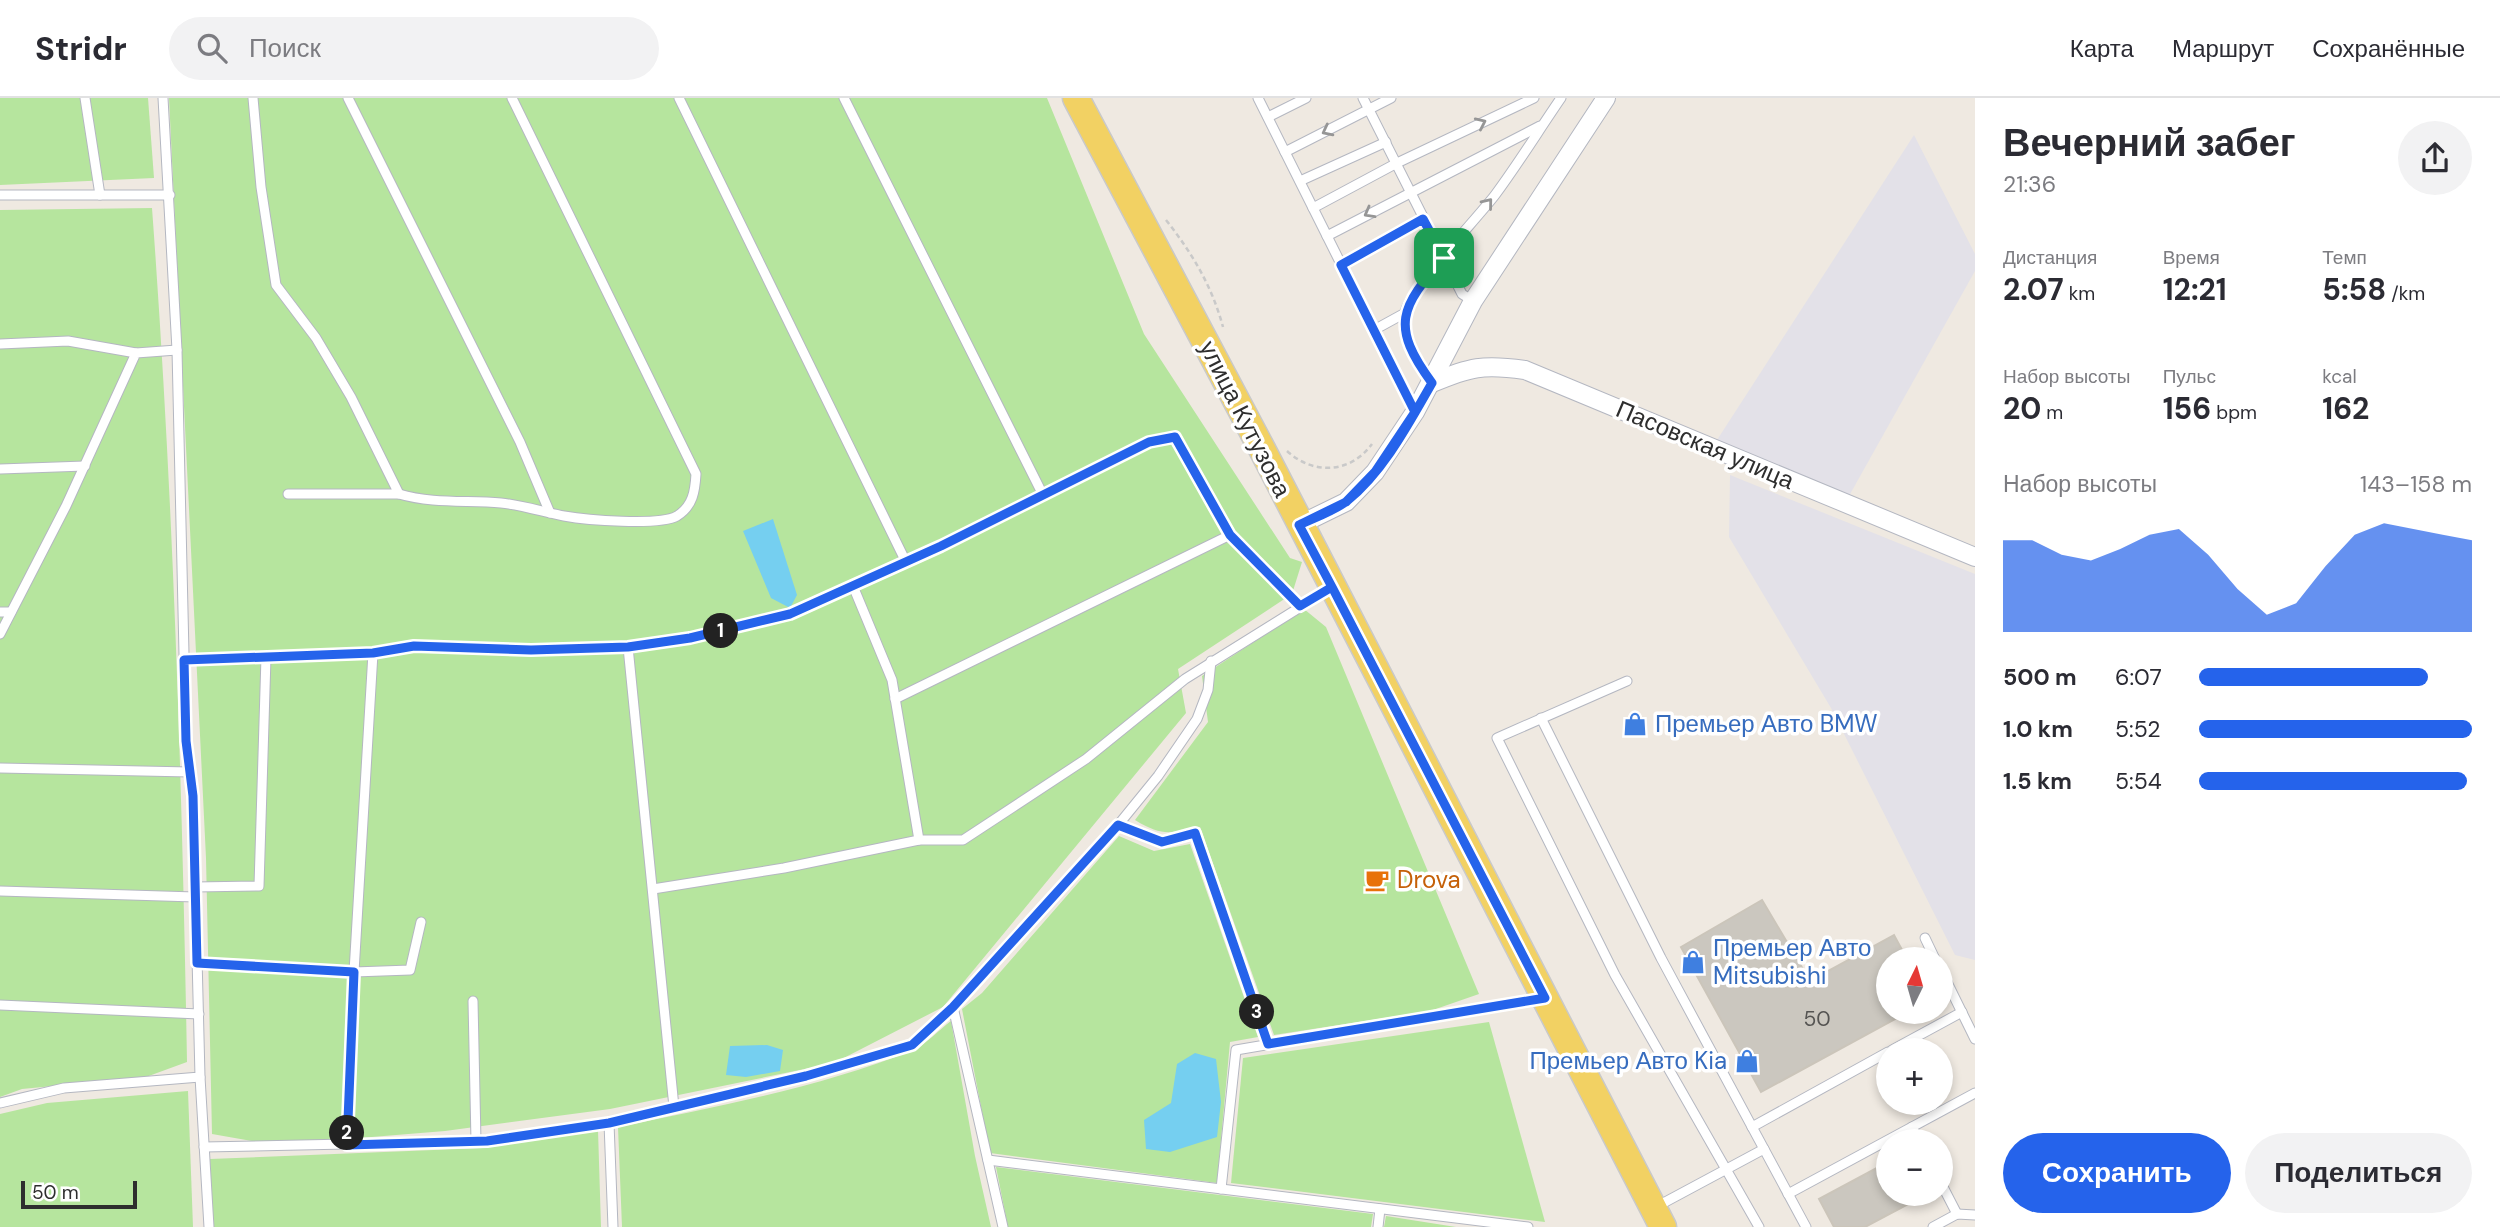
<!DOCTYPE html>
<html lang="ru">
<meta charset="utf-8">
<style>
:root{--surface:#fff;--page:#f2f2f3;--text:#2b2b33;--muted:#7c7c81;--line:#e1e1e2;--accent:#2563eb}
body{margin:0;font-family:"DM Sans",sans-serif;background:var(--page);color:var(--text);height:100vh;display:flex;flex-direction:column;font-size:26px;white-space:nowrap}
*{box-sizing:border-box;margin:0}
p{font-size:23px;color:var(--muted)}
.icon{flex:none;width:38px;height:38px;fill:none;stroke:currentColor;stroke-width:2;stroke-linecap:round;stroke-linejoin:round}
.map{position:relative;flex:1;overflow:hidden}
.sheet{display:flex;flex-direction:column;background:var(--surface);width:525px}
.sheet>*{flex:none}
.needle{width:46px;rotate:5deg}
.buttons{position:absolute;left:1876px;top:849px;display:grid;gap:14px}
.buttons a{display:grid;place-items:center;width:77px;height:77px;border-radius:50%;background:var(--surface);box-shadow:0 4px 10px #0003;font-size:35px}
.scale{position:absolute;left:21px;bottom:18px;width:116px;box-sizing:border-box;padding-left:7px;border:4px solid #2e2e2e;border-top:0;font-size:19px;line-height:24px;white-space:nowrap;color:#2e2e2e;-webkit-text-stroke:5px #fff;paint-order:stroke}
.pin{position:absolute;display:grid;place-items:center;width:60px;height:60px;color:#fff;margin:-30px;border-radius:14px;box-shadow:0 4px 10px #0006}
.km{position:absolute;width:35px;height:35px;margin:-18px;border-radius:50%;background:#222;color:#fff;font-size:19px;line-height:35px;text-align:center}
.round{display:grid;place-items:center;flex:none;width:74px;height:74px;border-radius:37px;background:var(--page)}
.headline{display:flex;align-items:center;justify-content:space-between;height:119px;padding:0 28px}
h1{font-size:38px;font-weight:700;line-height:52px}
.metrics{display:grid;grid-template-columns:repeat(3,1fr);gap:10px;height:119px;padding:7px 28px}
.metrics div{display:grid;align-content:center}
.metrics b{font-size:30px;font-weight:700}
.metrics small{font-size:19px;font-weight:400}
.metrics p{font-size:19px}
.chart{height:196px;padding:14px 28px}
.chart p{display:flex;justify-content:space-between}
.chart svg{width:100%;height:126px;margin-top:7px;fill:var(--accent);opacity:.7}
.button{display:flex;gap:14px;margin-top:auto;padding:14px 28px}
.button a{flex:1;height:80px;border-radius:42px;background:var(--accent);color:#fff;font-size:28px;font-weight:700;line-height:80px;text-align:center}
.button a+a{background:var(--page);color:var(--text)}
ul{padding:0 28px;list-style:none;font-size:23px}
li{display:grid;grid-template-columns:112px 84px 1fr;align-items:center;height:52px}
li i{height:18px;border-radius:9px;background:var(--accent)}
header{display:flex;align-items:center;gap:42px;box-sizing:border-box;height:98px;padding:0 35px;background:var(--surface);border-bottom:2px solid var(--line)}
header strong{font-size:33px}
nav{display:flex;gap:38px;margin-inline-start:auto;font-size:24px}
.search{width:490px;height:63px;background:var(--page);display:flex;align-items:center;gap:18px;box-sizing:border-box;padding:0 24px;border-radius:38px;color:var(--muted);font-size:26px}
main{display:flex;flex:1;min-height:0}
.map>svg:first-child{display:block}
.industrial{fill:#e3e1e8}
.green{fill:#b6e59e}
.water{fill:#75cff0}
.building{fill:#cbc7bf;stroke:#cbc5ba;stroke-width:2}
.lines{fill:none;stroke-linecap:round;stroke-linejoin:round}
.lane-casing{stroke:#b4b7c1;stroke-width:11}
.street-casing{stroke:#b4b7c1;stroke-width:20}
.primary-casing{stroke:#c9c9c9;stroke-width:29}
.path{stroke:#c9c9c9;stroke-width:2.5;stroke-dasharray:5 3.5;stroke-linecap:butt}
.lane{stroke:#fff;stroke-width:9}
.street{stroke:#fff;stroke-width:18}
.primary{stroke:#f2d163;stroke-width:26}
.oneway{stroke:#969696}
.route-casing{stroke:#fff;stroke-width:14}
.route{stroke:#2563eb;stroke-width:9}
.labels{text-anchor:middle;stroke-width:7;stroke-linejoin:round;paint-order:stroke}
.number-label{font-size:21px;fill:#555452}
.street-label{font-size:24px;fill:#2e2e2e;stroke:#fff}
.shop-label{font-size:24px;fill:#366cbe;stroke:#fff;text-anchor:start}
.food-label{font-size:24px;fill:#c56008;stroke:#fff;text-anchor:start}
</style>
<header>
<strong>Stridr</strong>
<div class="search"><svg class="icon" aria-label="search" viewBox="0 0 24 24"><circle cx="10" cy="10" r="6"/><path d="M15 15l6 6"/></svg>Поиск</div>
<nav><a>Карта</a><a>Маршрут</a><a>Сохранённые</a></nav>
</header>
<main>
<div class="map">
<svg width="1975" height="1129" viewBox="0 0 1975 1129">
<rect width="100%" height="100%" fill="#efe9e1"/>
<g class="industrial">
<polygon points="1914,37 1975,156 1975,173 1849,398 1717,342"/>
<polygon points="1730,377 1975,476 1975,862 1955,857 1831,610 1729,439"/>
</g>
<g class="green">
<polygon points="0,0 148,0 154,80 0,87"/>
<polygon points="169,0 1047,0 1144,236 1290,460 1302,464 1292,496 1178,571 1186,615 943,909 834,965 610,1011 445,1033 274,1047 212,1036 206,760"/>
<path d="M 152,110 C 173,394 182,679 187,964 L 146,979 L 22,991 L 0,999 L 0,112 Z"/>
<path d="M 1304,511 L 1326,529 L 1479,896 L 1430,913 L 1274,937 L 1200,729 C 1170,735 1163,739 1135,722 L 1208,624 L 1202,578 Z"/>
<polygon points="1119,738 1154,753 1190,746 1258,939 1230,944 1217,1085 990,1055 962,911 982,895"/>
<path d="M 951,923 L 975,1058 L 991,1129 L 622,1129 L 618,1029 C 713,1009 823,989 913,952 C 926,946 939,932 951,923 Z"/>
<polygon points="1489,924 1545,1124 1231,1085 1243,960"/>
<polygon points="188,993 193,1129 0,1129 0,1016 47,1005"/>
<polygon points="598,1032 601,1129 213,1129 210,1061 483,1050"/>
<polygon points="996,1069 1373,1116 1371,1129 1008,1129"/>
<polygon points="1386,1118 1456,1129 1384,1129"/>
</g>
<g class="water">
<polygon points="773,421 797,497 790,510 771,500 743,433"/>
<polygon points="767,947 783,952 780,973 746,979 726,977 730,948"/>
<polygon points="1195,955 1216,961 1221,1004 1217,1039 1170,1054 1146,1051 1144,1022 1171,1005 1177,966"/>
</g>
<g class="building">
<polygon points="1762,802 1810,883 1894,837 1907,861 1888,861 1888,914 1908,914 1761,994 1681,849"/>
<polygon points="1888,1064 1888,1096 1927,1096 1865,1129 1834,1129 1819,1101"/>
</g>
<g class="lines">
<g class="lane-casing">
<g id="lane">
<polyline points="85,0 100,97"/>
<polyline points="253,0 261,89 276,187 316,240 351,299 399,396 288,396"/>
<polyline points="348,0 520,344 550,415"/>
<polyline points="679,0 906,464"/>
<polyline points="844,0 1043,397"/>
<polyline points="1258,0 1415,314"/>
<polyline points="1363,0 1462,196 1473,203"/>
<polyline points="1268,19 1306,0"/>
<polyline points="1285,54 1391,0"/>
<polyline points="1300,83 1386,44"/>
<polyline points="0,97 170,97"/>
<polyline points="1313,110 1397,65 1534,0"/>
<polyline points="1327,138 1540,28"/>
<polyline points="1341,167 1424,121"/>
<polyline points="1374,232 1405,215"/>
<polyline points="0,246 68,243 136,255"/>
<path d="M 1431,283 C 1417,265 1401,240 1405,215 C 1409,191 1476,122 1495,97 C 1518,66 1539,32 1561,0"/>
<polyline points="0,371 85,368"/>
<path d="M 399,396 C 433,406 467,402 501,405 C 522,407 543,414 564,418 C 586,422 659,428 677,418 C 693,408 695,393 696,376 L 512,0"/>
<polyline points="853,488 892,582 919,742 963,742 1086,661 1185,581 1331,490"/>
<polyline points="0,514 11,514"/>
<polyline points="0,536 66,408 136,255 177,252"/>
<polyline points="373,555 354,874 410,872 421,824"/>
<polyline points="184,562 373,555 414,548 531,552 628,549"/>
<polyline points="1627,583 1497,640 1615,877 1759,1129"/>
<polyline points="895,601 1230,437"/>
<polyline points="1541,620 1661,860 1806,1129"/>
<polyline points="0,670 190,674"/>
<polyline points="1118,727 1162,744 1195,735 1268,946"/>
<polyline points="195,789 259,788 266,559"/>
<polyline points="653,791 784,770 919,742"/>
<polyline points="0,793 195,799"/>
<polyline points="1925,840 1935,861"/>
<polyline points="197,865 354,874 347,1047"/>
<polyline points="1941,872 1975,941"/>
<polyline points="473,903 476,1043"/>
<polyline points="0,907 199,916"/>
<polyline points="1892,952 1962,914"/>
<polyline points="200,979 209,1129"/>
<polyline points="0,1005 64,990 200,979 193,698 186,643 177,252 163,0"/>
<polyline points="674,1009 628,549 690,540 790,516 941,448 1149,344 1176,339 1230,437 1300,508"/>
<polyline points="609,1025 806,978 912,947 953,909"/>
<polyline points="1752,1029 1888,954"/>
<polyline points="1912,1029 1919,1043"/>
<polyline points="204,1049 487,1043 609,1025 613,1129"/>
<polyline points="988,1062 1528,1129"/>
<polyline points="1941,1085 1957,1116"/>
<polyline points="1221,1091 1236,952 1543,900"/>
<polyline points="1788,1096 1975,995"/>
<polyline points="1654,1110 1764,1051"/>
<polyline points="1003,1129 953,909 1110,737 1158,678 1197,621 1208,592 1211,563"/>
<polyline points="1378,1129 1380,1111"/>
<polyline points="1933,1129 1957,1116 1975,1117"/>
</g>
</g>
<g class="street-casing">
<g id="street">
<path d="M 1432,285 C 1470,269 1483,266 1525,272 L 1975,459"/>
<polyline points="1299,427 1346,404 1375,374 1415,314 1473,203 1606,0"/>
</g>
</g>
<g class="primary-casing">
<polyline id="primary" points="1076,0 1262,351 1663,1129"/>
</g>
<g class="path">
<path d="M 1166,122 C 1192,155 1212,188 1223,229"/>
<path d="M 1287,353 C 1313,377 1350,376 1372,346"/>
</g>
<use href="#lane" class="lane"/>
<use href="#street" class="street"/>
<use href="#primary" class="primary"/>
</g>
<defs><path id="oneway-chevron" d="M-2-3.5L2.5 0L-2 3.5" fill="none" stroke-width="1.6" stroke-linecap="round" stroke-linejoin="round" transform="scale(1.75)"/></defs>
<g class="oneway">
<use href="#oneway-chevron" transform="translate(1481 25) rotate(-25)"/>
<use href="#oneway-chevron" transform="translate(1327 33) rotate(153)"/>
<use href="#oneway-chevron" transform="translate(1488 105) rotate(-51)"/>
<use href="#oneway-chevron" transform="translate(1369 115) rotate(151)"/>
</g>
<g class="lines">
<g class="route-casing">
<path id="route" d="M 1444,160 C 1400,209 1390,228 1432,285 C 1409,325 1384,373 1347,403 C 1334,413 1314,420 1299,427 L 1332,489 L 1300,508 L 1230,437 L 1175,339 L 1149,344 L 941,448 L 790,516 L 690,540 L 628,549 L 531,552 L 414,548 L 373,555 L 184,562 L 186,643 L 193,698 L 197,865 L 354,874 L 347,1047 L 487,1043 L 609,1025 L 806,978 L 912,947 L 953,909 L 1118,727 L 1162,744 L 1195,735 L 1268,946 L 1545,900 L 1332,489 L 1299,427 L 1346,404 L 1375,374 L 1415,314 L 1341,167 L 1423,121 L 1444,160"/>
</g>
<use href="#route" class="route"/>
</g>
<defs>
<g id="shop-bare" transform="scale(1.89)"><path d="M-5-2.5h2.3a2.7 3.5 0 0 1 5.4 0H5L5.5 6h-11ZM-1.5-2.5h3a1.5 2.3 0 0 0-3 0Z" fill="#3f7fe0" stroke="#fff" stroke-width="2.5" paint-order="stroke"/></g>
<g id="cafe-bare" transform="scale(1.89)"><path d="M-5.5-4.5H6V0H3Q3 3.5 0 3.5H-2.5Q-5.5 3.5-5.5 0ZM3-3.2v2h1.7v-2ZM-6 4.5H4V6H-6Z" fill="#e8710a" stroke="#fff" stroke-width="2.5" paint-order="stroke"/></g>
</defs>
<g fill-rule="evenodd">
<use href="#shop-bare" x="1635" y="626"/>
<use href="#cafe-bare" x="1377" y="782"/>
<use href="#shop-bare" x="1693" y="864"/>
<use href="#shop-bare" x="1747" y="963"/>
</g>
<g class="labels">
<g class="number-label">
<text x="1817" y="928">50</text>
</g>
<g class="street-label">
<text transform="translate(1245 321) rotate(63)" y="8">улица Кутузова</text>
<text transform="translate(1705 347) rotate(23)" y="8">Пасовская улица</text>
</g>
<g class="shop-label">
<text x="1655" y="634">Премьер Авто BMW</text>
<text x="1713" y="858">Премьер Авто<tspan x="1713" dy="28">Mitsubishi</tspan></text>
<text x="1727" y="971" text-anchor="end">Премьер Авто Kia</text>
</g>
<g class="food-label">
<text x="1397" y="790">Drova</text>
</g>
</g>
</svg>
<div class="buttons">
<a><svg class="needle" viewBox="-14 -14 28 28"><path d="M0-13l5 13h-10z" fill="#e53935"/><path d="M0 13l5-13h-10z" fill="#7c7c81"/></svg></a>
<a>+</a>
<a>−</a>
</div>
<div class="scale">50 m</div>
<div class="pin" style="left:1444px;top:160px;background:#1e9e55"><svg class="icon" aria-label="arrive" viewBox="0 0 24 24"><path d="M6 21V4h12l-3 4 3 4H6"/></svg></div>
<b class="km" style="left:721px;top:533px">1</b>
<b class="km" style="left:347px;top:1035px">2</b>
<b class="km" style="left:1257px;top:914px">3</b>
</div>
<section class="sheet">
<div class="headline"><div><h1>Вечерний забег</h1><p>21:36</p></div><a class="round"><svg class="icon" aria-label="share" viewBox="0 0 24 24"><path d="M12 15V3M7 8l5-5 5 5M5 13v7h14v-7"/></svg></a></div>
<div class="metrics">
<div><p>Дистанция</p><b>2.07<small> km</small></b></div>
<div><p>Время</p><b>12:21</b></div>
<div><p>Темп</p><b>5:58<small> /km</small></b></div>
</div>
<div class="metrics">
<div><p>Набор высоты</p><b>20<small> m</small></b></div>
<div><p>Пульс</p><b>156<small> bpm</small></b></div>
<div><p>kcal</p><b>162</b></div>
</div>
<div class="chart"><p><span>Набор высоты</span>143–158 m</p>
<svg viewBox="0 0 160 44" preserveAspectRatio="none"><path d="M0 44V12L10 12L20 17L30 19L40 15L50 10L60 8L70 17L80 29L90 38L100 34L110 21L120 10L130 6L140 8L150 10L160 12V44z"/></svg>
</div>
<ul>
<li><b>500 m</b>6:07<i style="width:84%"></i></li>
<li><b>1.0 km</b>5:52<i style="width:100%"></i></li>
<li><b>1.5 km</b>5:54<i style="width:98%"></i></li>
</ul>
<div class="button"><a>Сохранить</a><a>Поделиться</a></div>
</section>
</main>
